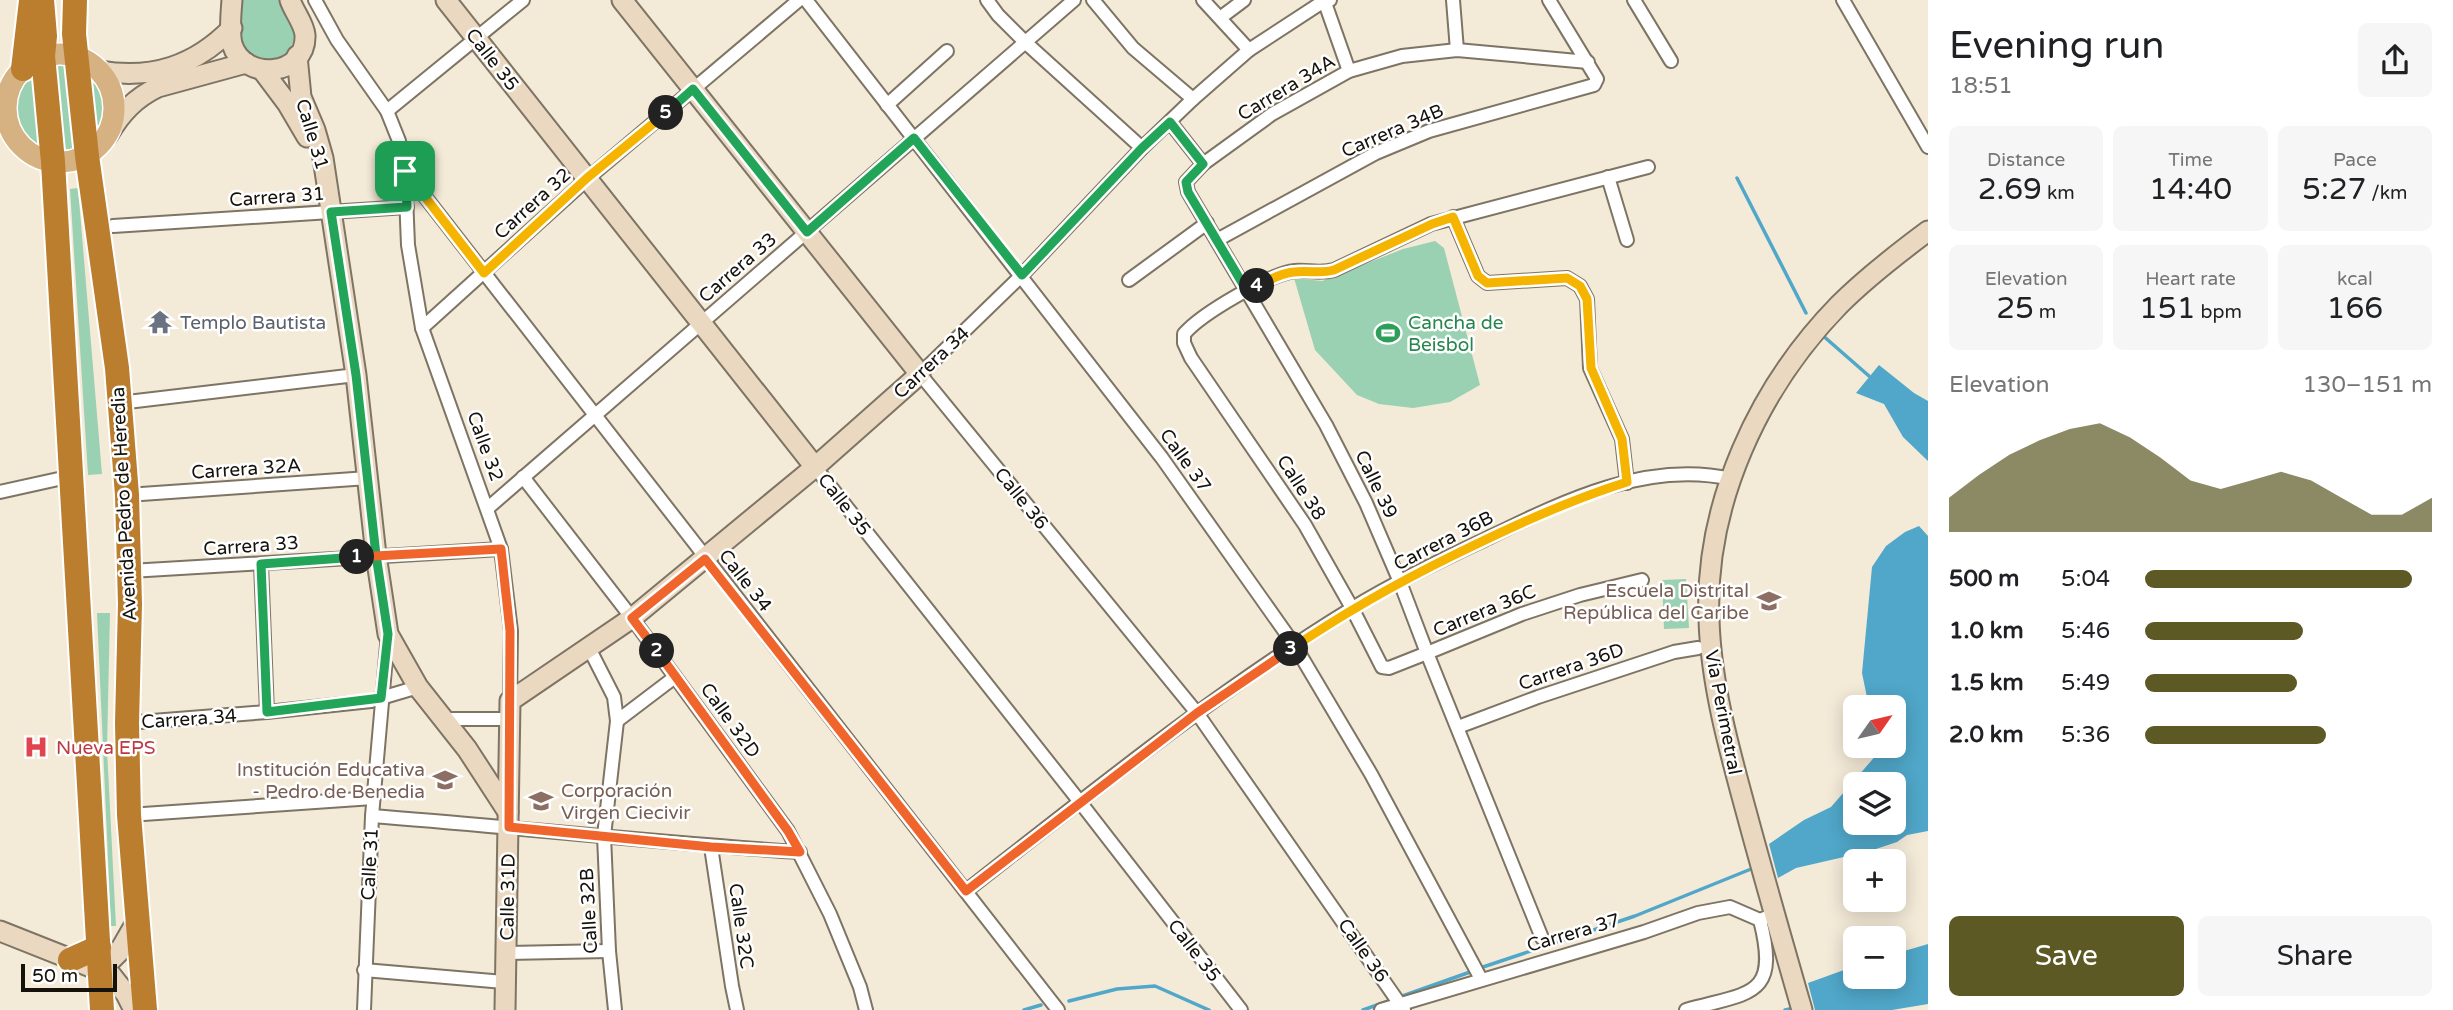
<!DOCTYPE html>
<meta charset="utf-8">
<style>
:root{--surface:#fff;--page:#f6f6f6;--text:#202124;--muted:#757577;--accent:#5c5925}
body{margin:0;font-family:"Varela Round",sans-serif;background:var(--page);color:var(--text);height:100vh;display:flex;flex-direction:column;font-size:26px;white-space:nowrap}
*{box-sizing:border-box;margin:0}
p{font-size:23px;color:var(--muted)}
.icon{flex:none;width:38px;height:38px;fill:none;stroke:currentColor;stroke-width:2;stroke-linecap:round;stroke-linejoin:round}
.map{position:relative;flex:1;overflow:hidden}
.side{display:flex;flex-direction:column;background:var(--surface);width:525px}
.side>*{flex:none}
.needle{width:46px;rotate:56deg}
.buttons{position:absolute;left:1843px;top:695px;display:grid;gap:14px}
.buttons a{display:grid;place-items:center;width:63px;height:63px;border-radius:10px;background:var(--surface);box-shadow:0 4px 18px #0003;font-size:35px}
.scale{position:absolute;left:21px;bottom:18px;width:96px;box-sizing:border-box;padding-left:7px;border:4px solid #15120c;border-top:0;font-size:19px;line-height:24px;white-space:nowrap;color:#15120c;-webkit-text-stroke:5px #fff;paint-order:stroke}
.pin{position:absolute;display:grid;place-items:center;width:60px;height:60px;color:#fff;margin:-30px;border-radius:14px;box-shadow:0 4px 10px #0006}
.km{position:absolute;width:35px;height:35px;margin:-18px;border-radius:50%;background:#222;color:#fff;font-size:19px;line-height:35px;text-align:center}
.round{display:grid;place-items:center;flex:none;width:74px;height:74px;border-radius:10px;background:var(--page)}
.headline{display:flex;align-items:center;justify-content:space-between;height:119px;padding:0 21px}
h1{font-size:38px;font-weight:600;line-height:52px}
.stats{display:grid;grid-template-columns:repeat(3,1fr);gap:10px;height:119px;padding:7px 21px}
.stats div{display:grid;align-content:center;border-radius:10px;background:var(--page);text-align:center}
.stats b{font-size:30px;font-weight:600}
.stats small{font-size:19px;font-weight:400}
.stats p{font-size:19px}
.chart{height:196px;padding:14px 21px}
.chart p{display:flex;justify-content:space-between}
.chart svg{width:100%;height:126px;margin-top:7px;fill:var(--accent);opacity:.7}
.button{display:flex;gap:14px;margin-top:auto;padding:14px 21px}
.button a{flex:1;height:80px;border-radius:10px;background:var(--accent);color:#fff;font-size:28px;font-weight:600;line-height:80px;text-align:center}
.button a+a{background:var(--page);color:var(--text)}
ul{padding:0 21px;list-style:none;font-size:23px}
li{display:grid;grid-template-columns:112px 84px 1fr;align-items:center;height:52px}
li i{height:18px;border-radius:9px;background:var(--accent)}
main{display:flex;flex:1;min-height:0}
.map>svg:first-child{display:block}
.green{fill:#9ad1b2}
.water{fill:#50a7c9;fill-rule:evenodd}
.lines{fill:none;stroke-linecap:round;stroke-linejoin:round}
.stream{stroke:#50a7c9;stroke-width:3.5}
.street-casing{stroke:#7d7464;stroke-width:16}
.secondary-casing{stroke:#7d7464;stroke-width:23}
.primary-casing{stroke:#fff;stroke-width:24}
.highway-casing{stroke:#fff;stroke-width:28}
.street{stroke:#fff;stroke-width:12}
.secondary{stroke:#ebd8c0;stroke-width:19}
.primary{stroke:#d6b282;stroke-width:21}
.highway{stroke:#bb7e2e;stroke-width:24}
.split-1-casing{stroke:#fff;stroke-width:14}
.split-2-casing{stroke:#fff;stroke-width:14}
.split-3-casing{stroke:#fff;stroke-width:14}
.split-4-casing{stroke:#fff;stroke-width:14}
.split-5-casing{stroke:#fff;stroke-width:14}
.split-6-casing{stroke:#fff;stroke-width:14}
.split-1{stroke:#22a559;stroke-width:9}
.split-2{stroke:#f0652b;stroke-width:9}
.split-3{stroke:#f0652b;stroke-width:9}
.split-4{stroke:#f5b400;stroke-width:9}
.split-5{stroke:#22a559;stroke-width:9}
.split-6{stroke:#f5b400;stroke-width:9}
.labels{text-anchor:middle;stroke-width:5;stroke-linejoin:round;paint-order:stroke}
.street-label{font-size:19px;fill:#15120c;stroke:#fff}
.worship-label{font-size:19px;fill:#5b616d;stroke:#fff;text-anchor:start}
.leisure-label{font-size:19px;fill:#27864d;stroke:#fff;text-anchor:start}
.education-label{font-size:19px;fill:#785e54;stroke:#fff;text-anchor:end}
.health-label{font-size:19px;fill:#be3a42;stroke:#fff;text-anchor:start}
</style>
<main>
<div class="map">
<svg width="1928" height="1010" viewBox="0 0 1928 1010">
<rect width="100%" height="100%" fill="#f4ead8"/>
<g class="green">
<path d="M 241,0 L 282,0 C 287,11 295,24 294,37 C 291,61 258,69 245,49 C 236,36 239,15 241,0 Z"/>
<circle cx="60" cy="108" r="44"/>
<polygon points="78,188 102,474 88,475 70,189"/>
<polygon points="1435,241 1444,248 1480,385 1450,402 1413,408 1379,404 1357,395 1315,350 1294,278 1322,281 1403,249"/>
<polygon points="1686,579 1689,628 1664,629 1662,580"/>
<polygon points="97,613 110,613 107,749 116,926 111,926"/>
</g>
<g class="water">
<polygon points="1879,365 1914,393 1928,401 1928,461 1903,437 1884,404 1856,393"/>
<path d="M 1919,526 L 1928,536 L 1928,831 L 1907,835 L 1897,842 L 1870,851 L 1796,868 L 1778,878 L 1769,844 L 1804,820 L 1831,807 L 1878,753 L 1879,746 L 1894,746 L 1894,707 L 1869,707 L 1862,673 L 1872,567 L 1886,546 L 1905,532 ZM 1894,784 L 1894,822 L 1855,822 L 1855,784 Z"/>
<polygon points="1928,944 1928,1004 1892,1010 1815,1010 1808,983 1855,966 1855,976 1894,976 1894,954"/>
</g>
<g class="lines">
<g class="stream">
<polyline points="1737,178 1806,313"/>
<polyline points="1821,334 1869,376"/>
<polyline points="1480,968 1635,916 1756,867"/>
<polyline points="1069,1001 1117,989 1155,986 1209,1010"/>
<polyline points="1024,1010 1041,1005"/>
<polyline points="1363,1010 1473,971"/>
<polyline points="1785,1010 1794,1008"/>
</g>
<g class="street-casing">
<g id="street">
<polyline points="315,0 337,40 387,111 399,141 405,171 408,245 422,328 501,549 511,631 510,701"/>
<polyline points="806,0 1162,458 1295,646 1371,774 1481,979"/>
<polyline points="987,0 998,15 1025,42 1142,148"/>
<polyline points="1093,0 1133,48 1193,99"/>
<polyline points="1203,0 1249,50"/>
<polyline points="1324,0 1349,71"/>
<polyline points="1330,0 1324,1 1249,50 1193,99 1142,148 1022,275 920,374 1197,713 1404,1010"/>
<polyline points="1453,0 1457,50"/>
<polyline points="1634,0 1671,61"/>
<polyline points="1843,0 1928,147"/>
<polyline points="1220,18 1244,0"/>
<polyline points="887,105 947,51"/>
<polyline points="387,111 523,0"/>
<polyline points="1170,122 1203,164"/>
<polyline points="405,171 1058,1010"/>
<polyline points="1608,177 1627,240"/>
<polyline points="1453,217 1478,276 1487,283 1567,278 1580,286 1587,299 1590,368 1622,439 1627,483"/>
<polyline points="113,226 407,207"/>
<polyline points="1217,240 1376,153 1429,131 1594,85 1597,79 1549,0"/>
<polyline points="1129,280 1207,223"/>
<polyline points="422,328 587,179 799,0"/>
<polyline points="119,403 356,375"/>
<polyline points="815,467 1080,802 1241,1010"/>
<polyline points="523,477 632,618 788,831 830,914 860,987 866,1010"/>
<polyline points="0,492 72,476"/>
<polyline points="127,495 368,478"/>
<polyline points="488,508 1074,0"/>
<polyline points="261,564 267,712"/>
<polyline points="130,571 501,549"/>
<path d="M 1642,580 L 1580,595 L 1522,614 L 1427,653 L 1389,668 L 1382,667 L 1352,608 L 1305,525 L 1191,358 L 1184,343 L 1184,334 C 1201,314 1269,274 1295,271 C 1309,270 1320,274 1334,270 L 1431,224 L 1648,167"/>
<polyline points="589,648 614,697 617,721 604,836 609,951 615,1010"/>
<polyline points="444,719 510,719"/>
<polyline points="617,721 675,677"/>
<polyline points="127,723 267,712 371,701 418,687"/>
<polyline points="1458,727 1538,697 1674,652 1698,648"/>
<polyline points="129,815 373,798"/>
<path d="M 372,816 C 514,827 657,843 800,852"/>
<polyline points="711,847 732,986 737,1010"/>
<path d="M 966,891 C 1091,793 1216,692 1351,609 C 1395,582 1442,560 1488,538 C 1562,502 1646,460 1731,479"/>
<polyline points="1542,938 1427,653 1400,582 1366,503 1326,425 1188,192 1186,182 1203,164 1272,114 1349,71 1402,56 1457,50 1588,62"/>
<polyline points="505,953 609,951"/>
<polyline points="364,970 504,982"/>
<polyline points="364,1010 372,816 388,634"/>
<polyline points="1381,1010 1644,932 1698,913 1730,907 1760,920 1774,914"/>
<path d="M 1686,1010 C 1750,992 1780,998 1760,920"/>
</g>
</g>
<g class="secondary-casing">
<g id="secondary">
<path d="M 232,0 C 231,13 229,31 232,44 C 244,83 307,76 305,35 C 304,23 294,12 290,0"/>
<polyline points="446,0 815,467"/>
<polyline points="297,56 301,97 315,130 323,158 356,375 376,555 388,634 418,687 467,749 508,812"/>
<path d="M 100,71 C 152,80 195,66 232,28"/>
<polyline points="263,71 287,103 307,137"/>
<path d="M 108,135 C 121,113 135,98 158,87 L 246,63"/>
<polyline points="0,931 111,975 126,994 134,1010"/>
<polyline points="99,972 119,952 138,919"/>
<polyline points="505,1010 510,701 632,618 815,467 920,374 622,0"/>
<path d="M 1802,1010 C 1783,944 1764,878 1746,811 C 1729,749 1711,684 1709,620 C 1704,504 1759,387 1839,305 C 1866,278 1897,254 1928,231"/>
</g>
</g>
<g class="primary-casing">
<circle id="primary" cx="60" cy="108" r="54"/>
</g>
<g class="highway-casing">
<g id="highway">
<polyline points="42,0 45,36 43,56 53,162 102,1010"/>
<polyline points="75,0 74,34 87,156 117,368 127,495 130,604 127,723 129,815 145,1010"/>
<polyline points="23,69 31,1"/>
<polyline points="70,960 99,947"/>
</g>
</g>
<use href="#street" class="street"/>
<use href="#secondary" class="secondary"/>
<use href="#primary" class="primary"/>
<use href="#highway" class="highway"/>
</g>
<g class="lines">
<g class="split-1-casing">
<polyline id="split-1" points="357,557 261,564 267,712 381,698 388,634 376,555 356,375 331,212 407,207 405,171"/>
</g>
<g class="split-2-casing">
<polyline id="split-2" points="357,557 501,549 510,631 509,827 711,847 800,852 788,831 657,651"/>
</g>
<g class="split-3-casing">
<polyline id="split-3" points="657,651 632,618 705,559 966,891 1197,713 1291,649"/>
</g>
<g class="split-4-casing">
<path id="split-4" d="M 1257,286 C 1269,280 1281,273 1294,272 C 1308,270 1320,274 1334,270 L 1432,224 L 1453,217 L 1478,276 L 1487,283 L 1567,278 L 1580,286 L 1587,299 L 1591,368 L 1622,439 L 1627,482 C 1567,501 1511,527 1454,555 C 1397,583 1344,613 1291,649"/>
</g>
<g class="split-5-casing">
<polyline id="split-5" points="666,113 693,89 807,232 914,138 1022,275 1142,148 1170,122 1203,164 1186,182 1188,192 1247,291 1257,286"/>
</g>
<g class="split-6-casing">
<polyline id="split-6" points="405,171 484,273 587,178 666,113"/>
</g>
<use href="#split-1" class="split-1"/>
<use href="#split-2" class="split-2"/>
<use href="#split-3" class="split-3"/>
<use href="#split-4" class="split-4"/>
<use href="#split-5" class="split-5"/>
<use href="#split-6" class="split-6"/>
</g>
<defs>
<g id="temple-bare" transform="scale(1.89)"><path d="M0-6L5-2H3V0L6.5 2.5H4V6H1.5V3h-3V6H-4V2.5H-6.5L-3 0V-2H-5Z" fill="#6b7280" stroke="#fff" stroke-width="2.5" paint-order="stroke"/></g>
<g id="stadium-bare" transform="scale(1.89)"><path d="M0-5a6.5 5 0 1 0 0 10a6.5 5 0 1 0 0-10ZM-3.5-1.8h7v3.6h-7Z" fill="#2e9e5b" stroke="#fff" stroke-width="2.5" paint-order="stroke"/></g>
<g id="school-bare" transform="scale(1.89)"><path d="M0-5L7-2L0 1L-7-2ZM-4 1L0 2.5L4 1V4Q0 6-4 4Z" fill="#8d6e63" stroke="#fff" stroke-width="2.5" paint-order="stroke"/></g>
<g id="hospital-bare" transform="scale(1.89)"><path d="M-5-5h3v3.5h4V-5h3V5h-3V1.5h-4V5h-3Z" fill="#e0444e" stroke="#fff" stroke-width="2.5" paint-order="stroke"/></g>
</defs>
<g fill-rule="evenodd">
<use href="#temple-bare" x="160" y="322"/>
<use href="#stadium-bare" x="1388" y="333"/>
<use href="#school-bare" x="1769" y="601"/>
<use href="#hospital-bare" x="36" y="747"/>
<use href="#school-bare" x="445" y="780"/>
<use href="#school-bare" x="541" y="801"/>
</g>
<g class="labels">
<g class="street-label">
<text transform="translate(493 59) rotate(52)" y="7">Calle 35</text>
<text transform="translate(1286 87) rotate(-31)" y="7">Carrera 34A</text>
<text transform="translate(1392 130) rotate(-23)" y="7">Carrera 34B</text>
<text transform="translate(313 134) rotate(73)" y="7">Calle 31</text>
<text transform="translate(277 196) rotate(-4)" y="7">Carrera 31</text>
<text transform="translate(532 203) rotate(-42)" y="7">Carrera 32</text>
<text transform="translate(737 267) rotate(-41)" y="7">Carrera 33</text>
<text transform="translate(931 362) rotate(-43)" y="7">Carrera 34</text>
<text transform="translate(486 446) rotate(70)" y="7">Calle 32</text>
<text transform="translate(1186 460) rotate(54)" y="7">Calle 37</text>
<text transform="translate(246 468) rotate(-4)" y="7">Carrera 32A</text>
<text transform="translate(1377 484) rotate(64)" y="7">Calle 39</text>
<text transform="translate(1302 487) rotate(57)" y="7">Calle 38</text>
<text transform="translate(1022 498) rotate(51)" y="7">Calle 36</text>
<text transform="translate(123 504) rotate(-93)" y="7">Avenida Pedro de Heredia</text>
<text transform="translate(845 504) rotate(52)" y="7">Calle 35</text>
<text transform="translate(1443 540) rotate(-27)" y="7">Carrera 36B</text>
<text transform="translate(251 545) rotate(-4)" y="7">Carrera 33</text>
<text transform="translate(746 580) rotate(52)" y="7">Calle 34</text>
<text transform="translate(1484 610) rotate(-22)" y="7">Carrera 36C</text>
<text transform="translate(1571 666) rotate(-19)" y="7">Carrera 36D</text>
<text transform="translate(1724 712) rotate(79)" y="7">Vía Perimetral</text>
<text transform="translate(189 718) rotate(-4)" y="7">Carrera 34</text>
<text transform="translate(731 720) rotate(54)" y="7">Calle 32D</text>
<text transform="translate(369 864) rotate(-87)" y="7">Calle 31</text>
<text transform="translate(507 897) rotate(-89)" y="7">Calle 31D</text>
<text transform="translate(588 911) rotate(-93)" y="7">Calle 32B</text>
<text transform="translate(742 926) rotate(82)" y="7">Calle 32C</text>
<text transform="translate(1573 932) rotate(-16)" y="7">Carrera 37</text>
<text transform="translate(1195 950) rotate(52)" y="7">Calle 35</text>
<text transform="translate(1364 950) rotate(55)" y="7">Calle 36</text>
</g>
<g class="worship-label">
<text x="180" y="329">Templo Bautista</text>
</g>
<g class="leisure-label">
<text x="1408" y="329">Cancha de<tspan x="1408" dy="22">Beisbol</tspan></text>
</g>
<g class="education-label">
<text x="1749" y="597">Escuela Distrital<tspan x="1749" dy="22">República del Caribe</tspan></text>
<text x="425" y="776">Institución Educativa<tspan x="425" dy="22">- Pedro de Benedia</tspan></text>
<text x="561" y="797" text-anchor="start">Corporación<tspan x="561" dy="22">Virgen Ciecivir</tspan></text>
</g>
<g class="health-label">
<text x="56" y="754">Nueva EPS</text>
</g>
</g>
</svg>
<div class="buttons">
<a><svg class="needle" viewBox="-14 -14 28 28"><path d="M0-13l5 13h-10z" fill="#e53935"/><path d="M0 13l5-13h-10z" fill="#757577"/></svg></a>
<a><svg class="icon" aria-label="layers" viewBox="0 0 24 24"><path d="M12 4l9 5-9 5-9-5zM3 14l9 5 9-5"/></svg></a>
<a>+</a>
<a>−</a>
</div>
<div class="scale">50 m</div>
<div class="pin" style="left:405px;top:171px;background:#1e9e55"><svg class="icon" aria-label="arrive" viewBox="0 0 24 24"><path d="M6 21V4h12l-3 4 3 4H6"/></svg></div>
<b class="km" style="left:357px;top:557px">1</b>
<b class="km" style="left:657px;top:651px">2</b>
<b class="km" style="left:1291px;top:649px">3</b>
<b class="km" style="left:1257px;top:286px">4</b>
<b class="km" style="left:666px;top:113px">5</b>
</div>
<section class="side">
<div class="headline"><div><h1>Evening run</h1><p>18:51</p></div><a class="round"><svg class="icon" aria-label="share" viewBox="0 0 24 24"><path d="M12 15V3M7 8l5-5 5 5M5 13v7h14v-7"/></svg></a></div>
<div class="stats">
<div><p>Distance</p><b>2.69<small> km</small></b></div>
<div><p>Time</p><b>14:40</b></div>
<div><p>Pace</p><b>5:27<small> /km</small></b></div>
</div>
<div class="stats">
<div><p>Elevation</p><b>25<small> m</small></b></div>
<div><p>Heart rate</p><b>151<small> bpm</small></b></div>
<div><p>kcal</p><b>166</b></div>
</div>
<div class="chart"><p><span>Elevation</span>130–151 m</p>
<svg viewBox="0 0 160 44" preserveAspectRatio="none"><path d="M0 44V32L10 24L20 17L30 12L40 8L50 6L60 11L70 18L80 26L90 29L100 26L110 23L120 26L130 32L140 38L150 38L160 32V44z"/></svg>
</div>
<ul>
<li><b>500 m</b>5:04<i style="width:93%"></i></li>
<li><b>1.0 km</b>5:46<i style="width:55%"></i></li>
<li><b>1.5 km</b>5:49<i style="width:53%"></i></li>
<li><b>2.0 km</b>5:36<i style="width:63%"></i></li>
</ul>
<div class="button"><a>Save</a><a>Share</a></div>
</section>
</main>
